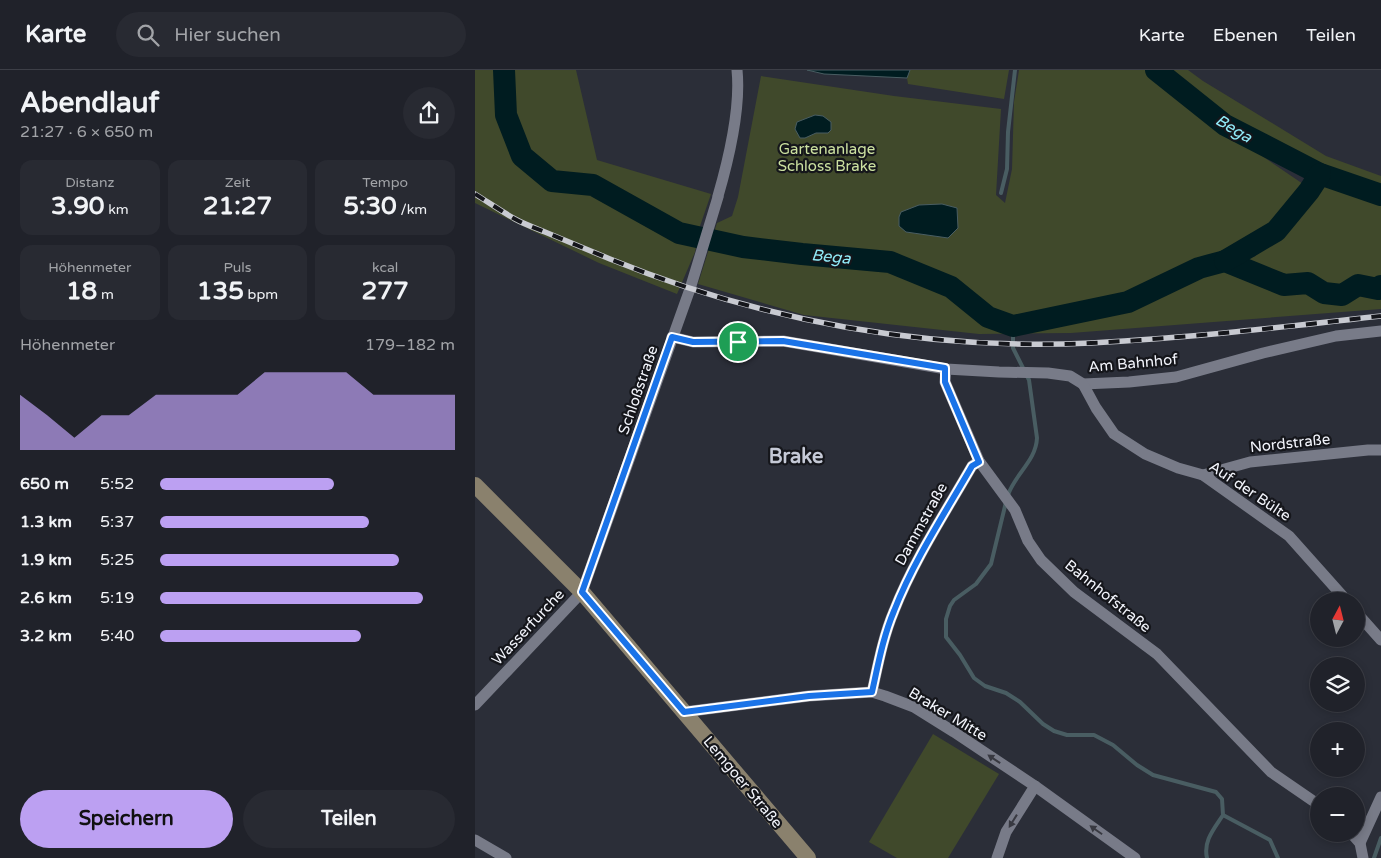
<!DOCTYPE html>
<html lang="de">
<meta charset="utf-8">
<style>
:root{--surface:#20222a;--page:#282a32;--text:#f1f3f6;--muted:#a2a4a8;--line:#3d3f47;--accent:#bca0f2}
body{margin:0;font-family:"Varela Round",sans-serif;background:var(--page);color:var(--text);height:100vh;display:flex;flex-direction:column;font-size:19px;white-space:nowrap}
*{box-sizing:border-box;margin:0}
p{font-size:16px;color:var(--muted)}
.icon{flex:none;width:28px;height:28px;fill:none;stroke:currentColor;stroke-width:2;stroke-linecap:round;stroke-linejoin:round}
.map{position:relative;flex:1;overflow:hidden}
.side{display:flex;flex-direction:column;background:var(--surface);width:475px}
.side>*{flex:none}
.needle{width:32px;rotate:7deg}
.fabs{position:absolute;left:835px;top:522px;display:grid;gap:10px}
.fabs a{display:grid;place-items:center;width:55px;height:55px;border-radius:50%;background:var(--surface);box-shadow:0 2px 8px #0003,0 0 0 1px var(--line);font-size:25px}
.pin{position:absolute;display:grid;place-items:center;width:42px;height:42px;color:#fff;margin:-21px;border:2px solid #fff;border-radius:50%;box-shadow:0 1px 5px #0007}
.round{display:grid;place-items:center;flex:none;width:52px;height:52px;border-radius:26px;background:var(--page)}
.headline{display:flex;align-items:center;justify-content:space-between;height:85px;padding:0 20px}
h1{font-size:28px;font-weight:700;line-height:38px}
.stats{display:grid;grid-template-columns:repeat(3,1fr);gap:8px;height:85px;padding:5px 20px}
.stats div{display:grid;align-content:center;border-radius:12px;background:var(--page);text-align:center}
.stats b{font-size:25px;font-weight:700}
.stats small{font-size:14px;font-weight:400}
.stats p{font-size:14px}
.chart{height:140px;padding:10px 20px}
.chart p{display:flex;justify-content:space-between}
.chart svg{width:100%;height:90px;margin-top:5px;fill:var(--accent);opacity:.7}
.action{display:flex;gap:10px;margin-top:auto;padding:10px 20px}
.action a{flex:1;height:58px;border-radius:30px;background:var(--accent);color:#111;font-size:20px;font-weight:700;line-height:58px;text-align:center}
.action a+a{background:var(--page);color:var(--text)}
ul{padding:0 20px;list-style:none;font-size:16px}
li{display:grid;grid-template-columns:80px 60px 1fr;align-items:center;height:38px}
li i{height:12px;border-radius:6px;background:var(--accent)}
header{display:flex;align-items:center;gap:30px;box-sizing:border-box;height:70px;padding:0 25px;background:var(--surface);border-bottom:1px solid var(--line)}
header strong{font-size:24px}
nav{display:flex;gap:28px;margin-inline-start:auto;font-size:18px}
.search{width:350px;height:45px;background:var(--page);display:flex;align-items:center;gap:12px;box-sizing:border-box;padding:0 18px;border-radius:28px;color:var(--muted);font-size:19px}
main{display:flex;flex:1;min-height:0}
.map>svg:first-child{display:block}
.green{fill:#40492b}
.water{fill:#001c20;stroke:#495d62}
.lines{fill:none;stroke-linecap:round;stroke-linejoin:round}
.stream{stroke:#495d62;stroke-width:4}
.river{stroke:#001c20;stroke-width:22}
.street{stroke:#787b88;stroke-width:11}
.secondary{stroke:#8a816d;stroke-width:16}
.rail-casing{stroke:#c8cad1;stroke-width:5.5}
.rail{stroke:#15161b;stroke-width:4;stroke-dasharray:11;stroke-linecap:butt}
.oneway{fill:#383941}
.route-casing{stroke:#fff;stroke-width:10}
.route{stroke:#1a73e8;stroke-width:6}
.labels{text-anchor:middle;stroke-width:4.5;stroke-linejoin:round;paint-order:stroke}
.park-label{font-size:15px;fill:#cce1a0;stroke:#15161b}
.street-label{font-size:15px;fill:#f2f4fb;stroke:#15161b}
.water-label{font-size:16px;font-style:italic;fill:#91ebf9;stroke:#15161b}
.district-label{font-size:20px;font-weight:bold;fill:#c5c9d6;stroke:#15161b}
</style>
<header>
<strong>Karte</strong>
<div class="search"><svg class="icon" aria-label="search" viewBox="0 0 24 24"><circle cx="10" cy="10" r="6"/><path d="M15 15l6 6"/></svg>Hier suchen</div>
<nav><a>Karte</a><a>Ebenen</a><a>Teilen</a></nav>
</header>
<main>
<section class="side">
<div class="headline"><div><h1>Abendlauf</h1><p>21:27 · 6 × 650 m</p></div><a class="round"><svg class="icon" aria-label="share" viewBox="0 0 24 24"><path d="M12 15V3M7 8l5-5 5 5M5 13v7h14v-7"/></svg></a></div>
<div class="stats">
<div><p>Distanz</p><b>3.90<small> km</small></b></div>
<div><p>Zeit</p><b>21:27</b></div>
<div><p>Tempo</p><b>5:30<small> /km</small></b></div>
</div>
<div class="stats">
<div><p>Höhenmeter</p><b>18<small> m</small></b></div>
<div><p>Puls</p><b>135<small> bpm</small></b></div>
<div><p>kcal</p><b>277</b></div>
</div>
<div class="chart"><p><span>Höhenmeter</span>179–182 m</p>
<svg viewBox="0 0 160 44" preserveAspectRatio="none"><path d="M0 44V17L10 27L20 38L30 27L40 27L50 17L60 17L70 17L80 17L90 6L100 6L110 6L120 6L130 17L140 17L150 17L160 17V44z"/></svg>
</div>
<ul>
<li><b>650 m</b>5:52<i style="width:59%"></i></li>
<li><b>1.3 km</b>5:37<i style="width:71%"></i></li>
<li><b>1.9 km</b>5:25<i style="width:81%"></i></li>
<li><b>2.6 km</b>5:19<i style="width:89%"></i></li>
<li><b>3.2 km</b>5:40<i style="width:68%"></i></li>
</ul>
<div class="action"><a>Speichern</a><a>Teilen</a></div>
</section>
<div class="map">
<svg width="906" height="788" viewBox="0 0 906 788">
<rect width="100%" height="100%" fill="#2b2e38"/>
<g class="green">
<polygon points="0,0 101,0 122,90 236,124 225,156 220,182 202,224 124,193 0,133"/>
<polygon points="435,0 534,0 529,29 433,14 432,8"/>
<polygon points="544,0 672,0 749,60 831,116 798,157 772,179 779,187 804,165 849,110 906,131 906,239 596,263 504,264 329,245 223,214 242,153 257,146 263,127 286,6 419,26 526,39 521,125 530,133 537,99 539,32"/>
<polygon points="685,0 713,0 728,11 851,86 906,106 906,122 846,99 752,53"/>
<polygon points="458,664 524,704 473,788 422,788 394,772"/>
</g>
<g class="water">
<polygon points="332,0 435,0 432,8 349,4"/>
<polygon points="340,45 348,46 356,52 356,60 353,63 341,63 330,68 325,68 320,59 322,52"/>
<polygon points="467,134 482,138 483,158 473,168 431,162 424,156 424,147 426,142 444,135"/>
</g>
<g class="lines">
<g class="stream">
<polyline points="526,123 532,99 533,62 540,0"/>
<path d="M 533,425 C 540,404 561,391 562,368 L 554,310 L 538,278 L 538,256"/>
<polyline points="531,432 516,494 501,514 479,530 475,536 471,549 471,567 485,585 499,608 510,616 531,623 545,632 568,654 579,661 592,665 619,665 638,675 662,695 678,705 741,722 747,729 748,745 795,770 803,788"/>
<path d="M 732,788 C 728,771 739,759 748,745"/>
<polyline points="899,788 906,768"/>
</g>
<g class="river">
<polyline points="29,0 31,45 47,86 77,111 118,115 204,163 268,177 327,184 415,192 476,217 513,247 538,256 653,232 724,198 750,191 809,215 833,213 849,223 867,225 883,215 903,219 906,216"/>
<polyline points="681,0 750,55 845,104 906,125"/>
<polyline points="750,191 801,161 834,121 845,104"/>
</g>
<g class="street">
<path d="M 243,126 C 254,88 266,39 262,0"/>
<polyline points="197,267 218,272 308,271 471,299 524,302 573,303 595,306 608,314 654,312 701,307 788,283 861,266 906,261"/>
<polyline points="471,299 470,312 504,391 540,440 553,471 566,490 599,522 682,584 796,702 844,735"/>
<polyline points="608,314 621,338 639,364 670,384 703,398 728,405 814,466 872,531"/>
<polyline points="728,405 775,392 893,380 906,380"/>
<polyline points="881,542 906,570"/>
<path d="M 397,622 C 403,595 408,567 419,541 C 439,490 470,443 497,396 L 504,391"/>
<polyline points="0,635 107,522 215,219 243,127"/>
<polyline points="209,642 334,626 397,622 410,626 439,637 479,662 560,716 660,788"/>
<polyline points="877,764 885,773 888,788"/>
<polyline points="0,770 31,788"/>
<polyline points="885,773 906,727"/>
<polyline points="522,788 531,762 560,716"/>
</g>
<polyline class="secondary" points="0,415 107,522 333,788"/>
<g class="rail-casing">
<path id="rail" d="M 0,124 C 13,132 26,141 40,149 C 49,154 60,158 70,162 C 92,171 113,180 135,189 C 287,251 452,281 616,273 C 713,268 810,257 906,246"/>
</g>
<use href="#rail" class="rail"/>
</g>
<defs><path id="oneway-solid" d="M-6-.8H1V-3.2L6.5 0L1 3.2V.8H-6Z" transform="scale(1.25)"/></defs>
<g class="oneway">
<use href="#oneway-solid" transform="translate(519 689) rotate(-146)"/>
<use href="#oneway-solid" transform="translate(538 751) rotate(122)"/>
<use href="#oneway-solid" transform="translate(621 760) rotate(-145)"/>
</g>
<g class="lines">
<g class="route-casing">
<path id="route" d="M 197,267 L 218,272 L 308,271 L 470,298 L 470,312 L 504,392 L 497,396 C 470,443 439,490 419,541 C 408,567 403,595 397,622 L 334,626 L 209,642 L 107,522 Z"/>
</g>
<use href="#route" class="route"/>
</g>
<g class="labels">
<g class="park-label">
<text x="352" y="84">Gartenanlage<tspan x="352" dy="17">Schloss Brake</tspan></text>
</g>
<g class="street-label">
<text transform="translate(658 293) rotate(-5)" y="5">Am Bahnhof</text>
<text transform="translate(163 320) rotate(-71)" y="5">Schloßstraße</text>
<text transform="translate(815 373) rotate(-6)" y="5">Nordstraße</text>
<text transform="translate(775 421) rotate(34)" y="5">Auf der Bülte</text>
<text transform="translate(446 454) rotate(-61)" y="5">Dammstraße</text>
<text transform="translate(633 526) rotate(39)" y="5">Bahnhofstraße</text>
<text transform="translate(53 557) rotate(-47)" y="5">Wasserfurche</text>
<text transform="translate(473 644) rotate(31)" y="5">Braker Mitte</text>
<text transform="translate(268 712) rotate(50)" y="5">Lemgoer Straße</text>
</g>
<g class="water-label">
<text transform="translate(759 58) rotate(31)" y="6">Bega</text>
<text transform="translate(356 186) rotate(6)" y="6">Bega</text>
</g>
<g class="district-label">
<text x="321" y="393">Brake</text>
</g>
</g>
</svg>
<div class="fabs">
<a><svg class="needle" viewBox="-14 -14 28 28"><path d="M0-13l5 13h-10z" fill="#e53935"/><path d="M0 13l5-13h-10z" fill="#a2a4a8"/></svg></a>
<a><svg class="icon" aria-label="layers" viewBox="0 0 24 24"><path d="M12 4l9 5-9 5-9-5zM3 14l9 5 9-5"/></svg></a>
<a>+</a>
<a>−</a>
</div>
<div class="pin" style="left:263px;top:272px;background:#1e9e55"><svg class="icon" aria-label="arrive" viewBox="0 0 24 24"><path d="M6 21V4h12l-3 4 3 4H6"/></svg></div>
</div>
</main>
